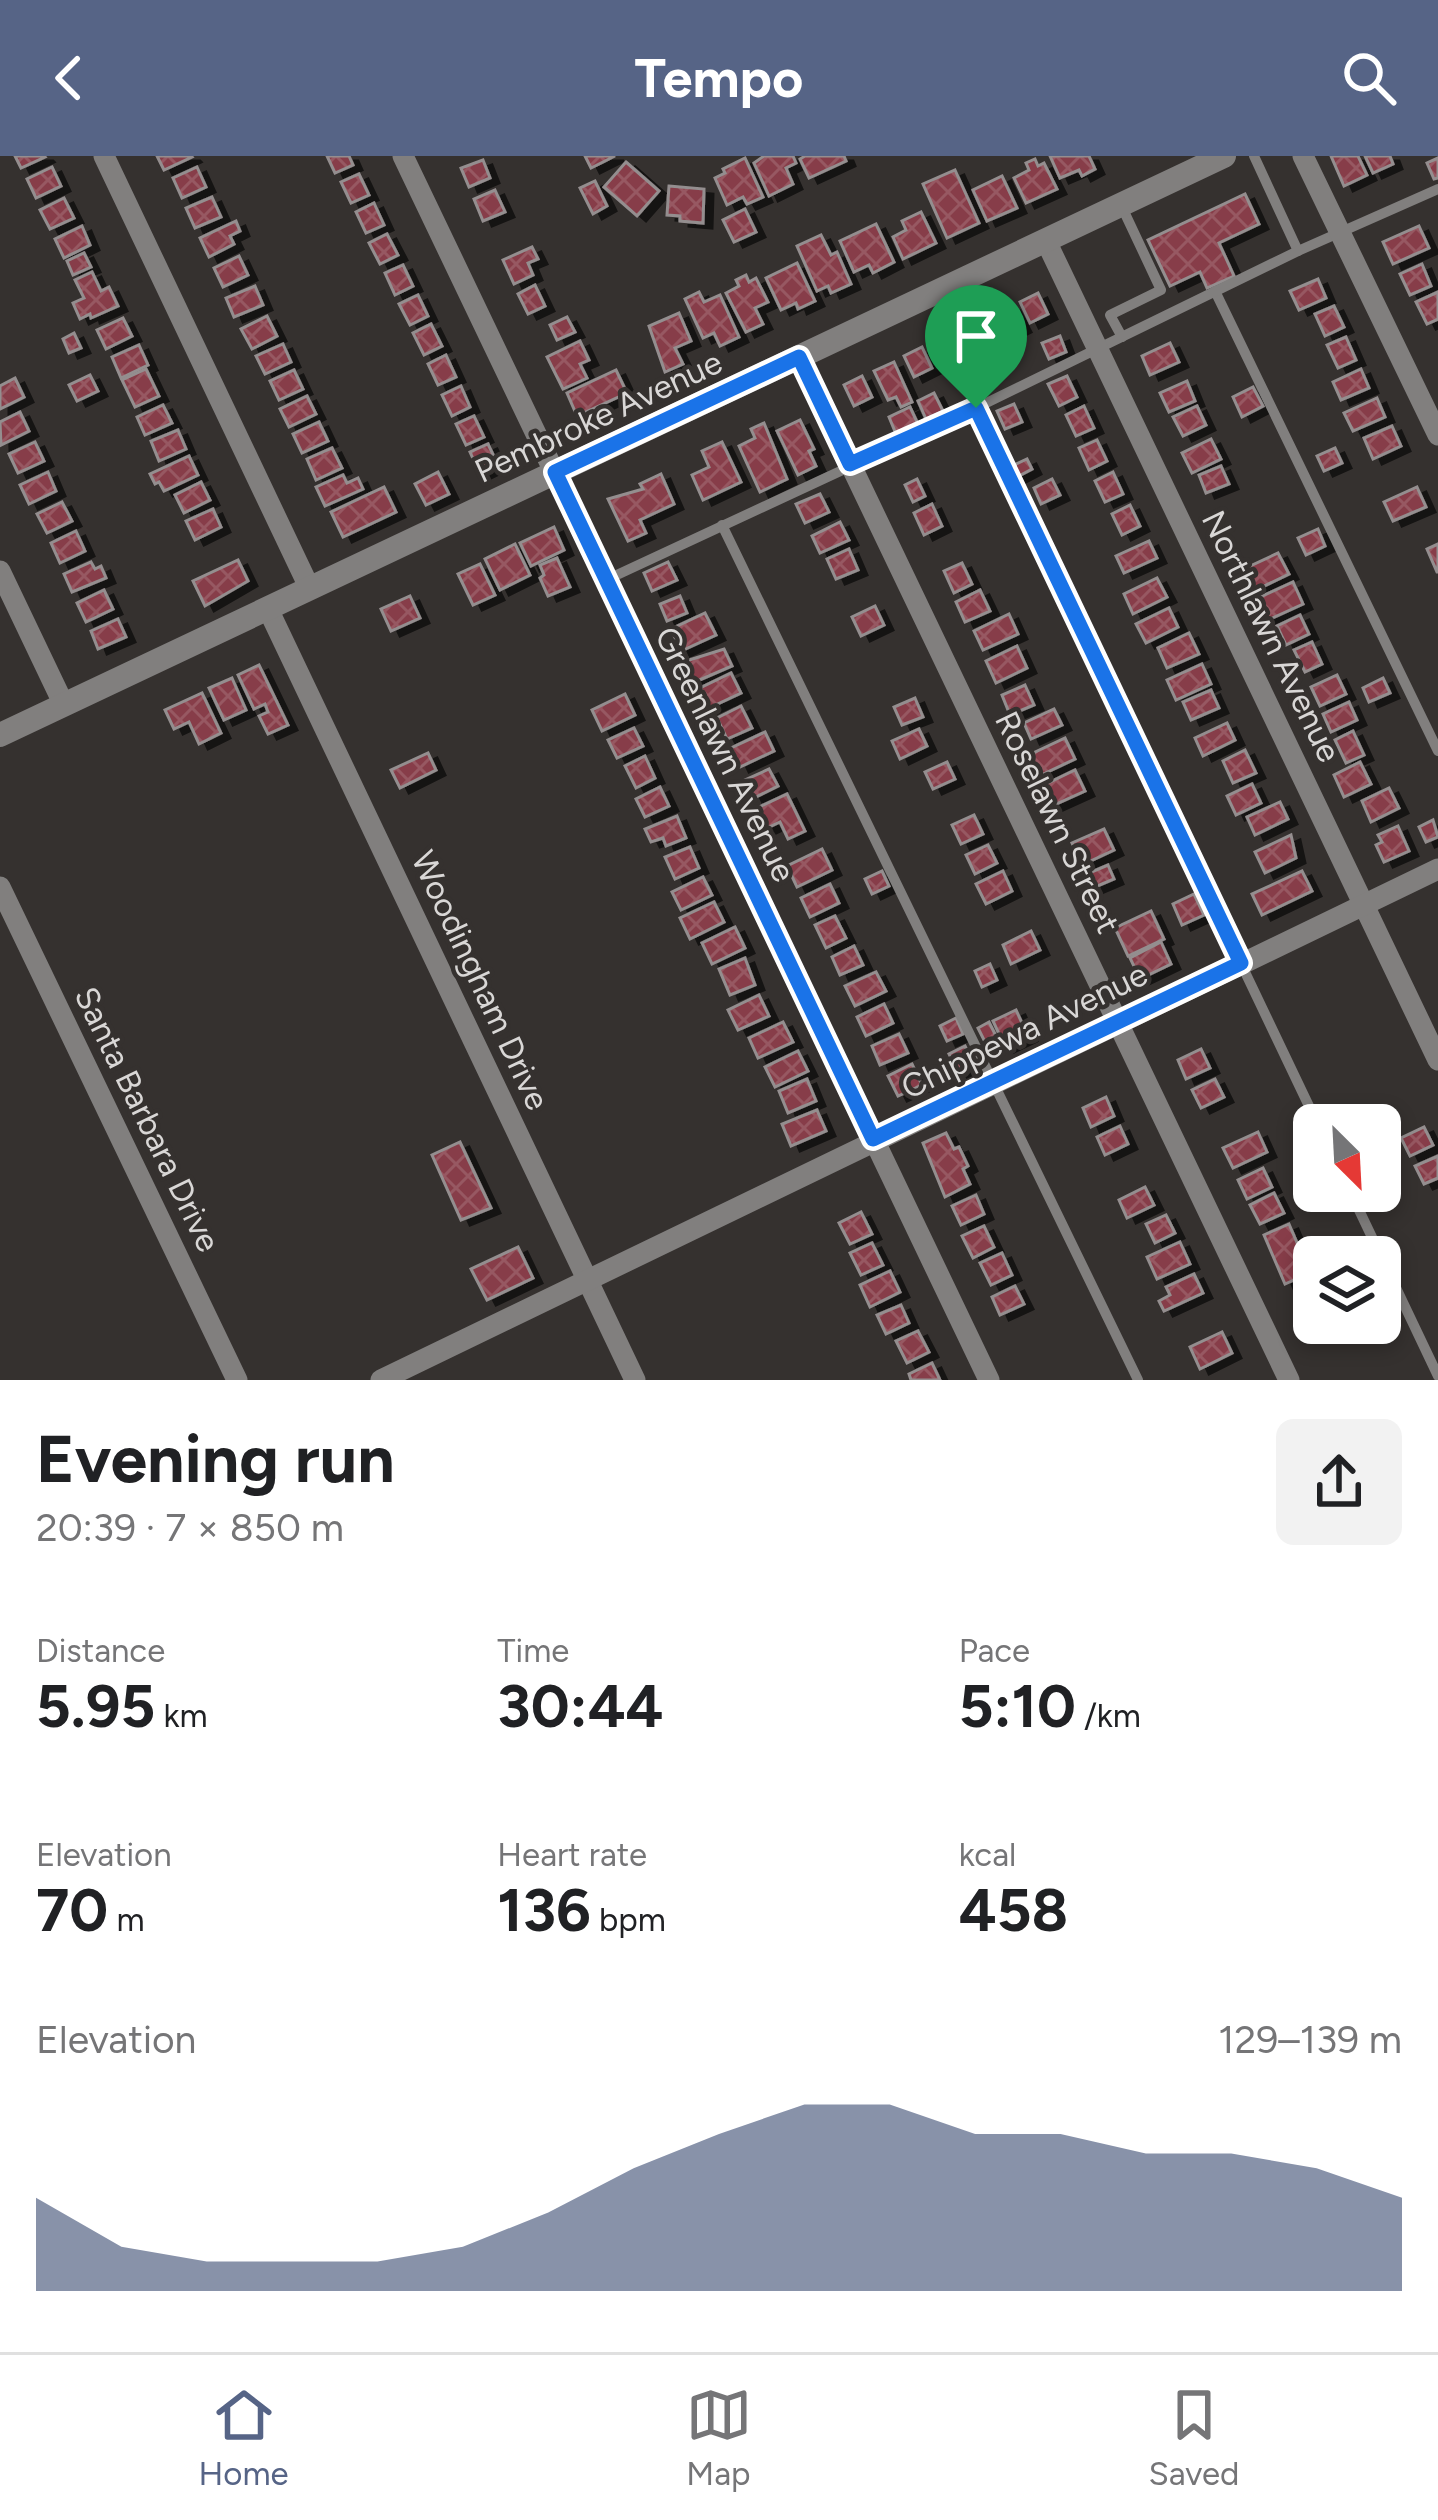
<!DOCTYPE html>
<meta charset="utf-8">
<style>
:root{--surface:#fff;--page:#f2f2f2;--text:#202124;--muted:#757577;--line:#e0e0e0;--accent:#566486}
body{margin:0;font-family:Figtree,sans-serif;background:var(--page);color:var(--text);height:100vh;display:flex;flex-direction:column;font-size:45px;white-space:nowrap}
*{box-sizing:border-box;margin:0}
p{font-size:39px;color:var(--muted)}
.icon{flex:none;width:66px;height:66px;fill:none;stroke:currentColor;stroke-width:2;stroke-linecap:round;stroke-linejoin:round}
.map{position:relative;height:1224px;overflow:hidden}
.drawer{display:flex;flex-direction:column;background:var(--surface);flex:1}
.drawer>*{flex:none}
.needle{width:78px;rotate:156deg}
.fabs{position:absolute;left:1293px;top:948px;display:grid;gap:24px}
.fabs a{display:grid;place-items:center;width:108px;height:108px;border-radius:18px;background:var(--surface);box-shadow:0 6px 18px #0003;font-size:60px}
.pin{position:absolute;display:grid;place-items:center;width:102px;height:102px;color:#fff;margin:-123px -51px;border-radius:50% 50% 50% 0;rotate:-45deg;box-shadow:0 0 12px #0007}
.pin .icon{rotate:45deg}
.round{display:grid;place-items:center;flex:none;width:126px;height:126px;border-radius:18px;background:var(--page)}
.head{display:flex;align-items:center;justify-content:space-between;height:204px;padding:0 36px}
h1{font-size:66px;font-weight:700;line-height:90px}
.stats{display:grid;grid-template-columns:repeat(3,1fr);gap:18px;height:204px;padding:12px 36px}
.stats div{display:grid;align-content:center}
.stats b{font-size:60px;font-weight:700}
.stats small{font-size:33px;font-weight:400}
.stats p{font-size:33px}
.chart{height:336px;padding:24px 36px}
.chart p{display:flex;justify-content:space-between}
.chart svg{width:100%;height:216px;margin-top:12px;fill:var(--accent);opacity:.7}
header{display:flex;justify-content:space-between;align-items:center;height:156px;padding:0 36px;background:var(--accent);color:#fff;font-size:54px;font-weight:700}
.tab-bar{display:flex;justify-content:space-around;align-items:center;height:168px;border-top:3px solid var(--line);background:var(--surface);font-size:33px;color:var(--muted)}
.tab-bar a{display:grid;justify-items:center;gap:6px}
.tab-bar .selected{color:var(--accent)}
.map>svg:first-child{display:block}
.building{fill:url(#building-cross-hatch);stroke:#948e8f;stroke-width:3;filter:url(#shadow)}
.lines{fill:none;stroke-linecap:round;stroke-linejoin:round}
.service{stroke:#817f7e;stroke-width:10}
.minor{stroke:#817f7e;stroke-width:21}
.tertiary{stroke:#817f7e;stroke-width:24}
.route-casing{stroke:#fff;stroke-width:24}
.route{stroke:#1a73e8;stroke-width:15}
.labels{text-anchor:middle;stroke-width:9;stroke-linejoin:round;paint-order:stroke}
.street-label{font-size:33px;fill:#d9d7d6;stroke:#35312f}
</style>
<header><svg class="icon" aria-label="back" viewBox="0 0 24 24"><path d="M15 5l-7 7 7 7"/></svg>Tempo<svg class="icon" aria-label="search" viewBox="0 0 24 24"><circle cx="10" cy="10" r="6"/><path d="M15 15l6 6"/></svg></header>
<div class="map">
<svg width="1438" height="1224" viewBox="0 0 1438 1224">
<defs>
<pattern id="building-cross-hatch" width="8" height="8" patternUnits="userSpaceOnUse" patternTransform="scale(3)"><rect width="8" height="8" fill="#873e49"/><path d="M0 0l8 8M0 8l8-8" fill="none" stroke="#975962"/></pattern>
<filter id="shadow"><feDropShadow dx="9" dy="5" stdDeviation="0" flood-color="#0009"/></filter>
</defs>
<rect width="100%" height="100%" fill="#35312f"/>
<g class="building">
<polygon points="15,0 44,0 45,1 21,12"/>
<polygon points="157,0 191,0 192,1 164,14"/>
<polygon points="327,0 349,0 353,9 335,17"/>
<polygon points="585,0 615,0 591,12"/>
<polygon points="764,0 793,0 796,7 786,12 793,28 769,40 754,7"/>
<polygon points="805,0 844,0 846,5 809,22 800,3"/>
<polygon points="1050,0 1089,0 1095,13 1082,20 1079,14 1060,22"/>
<polygon points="1331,0 1358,0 1367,19 1344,30"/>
<polygon points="1365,0 1390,0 1393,8 1373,17"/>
<polygon points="745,2 763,41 747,48 743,41 727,49 715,22 725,17 723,13"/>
<polygon points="1438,2 1438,22 1434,23 1427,7"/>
<polygon points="1035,3 1038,10 1044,7 1057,33 1026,47 1014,22 1029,14 1026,7"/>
<polygon points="483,4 490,22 469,31 461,12"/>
<polygon points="626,6 659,35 637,60 604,31"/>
<polygon points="52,11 61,30 36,42 27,23"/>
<polygon points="197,11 206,31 182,42 173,22"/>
<polygon points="955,14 979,67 947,82 923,28"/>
<polygon points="359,18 369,39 351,47 341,26"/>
<polygon points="1002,20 1017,52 987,65 973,34"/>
<polygon points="595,25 607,50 593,58 580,32"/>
<polygon points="669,30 704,33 703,67 680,65 680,60 667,59"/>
<polygon points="495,34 505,56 483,65 474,43"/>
<polygon points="1245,38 1259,68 1219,87 1234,120 1207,132 1200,116 1170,130 1148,84"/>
<polygon points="212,41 221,61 195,72 186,52"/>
<polygon points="64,42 74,62 50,73 40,54"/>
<polygon points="374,47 384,69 366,77 356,56"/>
<polygon points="745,53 756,76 734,86 723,64"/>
<polygon points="921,56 936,87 903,103 893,81 906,74 902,65"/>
<polygon points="236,65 240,75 230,80 234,88 209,101 200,82"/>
<polygon points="876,68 894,106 873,117 869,109 854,116 840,85"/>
<polygon points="82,70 90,89 64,102 55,83"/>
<polygon points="1419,70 1429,92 1393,108 1383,86"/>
<polygon points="387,78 398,99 380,108 369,87"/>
<polygon points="821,79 831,99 837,96 851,128 831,137 828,130 817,135 797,90"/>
<polygon points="532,91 538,103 528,107 533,119 514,128 503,104"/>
<polygon points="84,97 91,111 73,119 67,105"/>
<polygon points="239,100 248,119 223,131 214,112"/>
<polygon points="797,107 815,145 798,153 796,147 781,154 766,122"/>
<polygon points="1422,108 1431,130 1410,139 1400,118"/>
<polygon points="403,109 413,130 395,139 385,117"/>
<polygon points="92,116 101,135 109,131 118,150 91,162 90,158 80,163 73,147 84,142 75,124"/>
<polygon points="746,119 749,126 756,122 768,146 755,152 763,168 746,176 726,137 739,130 736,124"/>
<polygon points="1318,123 1326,142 1299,154 1290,135"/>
<polygon points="535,129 545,150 528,158 518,138"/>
<polygon points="255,130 263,149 234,161 226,142"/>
<polygon points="699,136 704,146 720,139 739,181 720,190 714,177 703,182 685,143"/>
<polygon points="1438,136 1438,163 1427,168 1416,146"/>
<polygon points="1038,137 1048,158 1030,167 1020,146"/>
<polygon points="418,139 428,160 410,169 399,148"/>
<polygon points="1011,150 1022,171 1004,180 993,159"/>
<polygon points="1334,150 1344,171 1325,180 1315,158"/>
<polygon points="679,157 691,185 675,192 683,208 665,216 649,170"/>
<polygon points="267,160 277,180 252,193 241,173"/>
<polygon points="567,161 575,176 557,184 550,169"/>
<polygon points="123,162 132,180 106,193 97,174"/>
<polygon points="981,164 992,185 973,194 963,173"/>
<polygon points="431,168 442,190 424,199 413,177"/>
<polygon points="74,177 81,192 69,197 63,183"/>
<polygon points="951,177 961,199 943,207 933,186"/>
<polygon points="1060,180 1066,196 1049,203 1042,187"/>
<polygon points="1346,181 1356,204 1338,212 1327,189"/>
<polygon points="580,185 589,204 580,208 587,222 563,233 547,201"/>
<polygon points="1170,187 1179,206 1150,219 1142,200"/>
<polygon points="283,188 291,206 265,218 256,200"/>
<polygon points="139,189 148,209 121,222 112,201"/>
<polygon points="922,191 932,212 914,221 904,200"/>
<polygon points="446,199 456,221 438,229 428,208"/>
<polygon points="894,206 912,246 901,251 896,241 888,244 874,215"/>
<polygon points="146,213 159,240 135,251 122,224"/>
<polygon points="1361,213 1369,232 1341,244 1333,226"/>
<polygon points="294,214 303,233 279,244 270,225"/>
<polygon points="616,214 627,237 577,260 567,237"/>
<polygon points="90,219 98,235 77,245 69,229"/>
<polygon points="862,220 872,241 854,250 844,229"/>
<polygon points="1067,220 1077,241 1059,250 1048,228"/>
<polygon points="15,222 24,241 0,253 0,230"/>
<polygon points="1187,225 1195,245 1169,256 1160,237"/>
<polygon points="461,230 470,251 452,260 442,239"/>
<polygon points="1253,231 1263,250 1242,261 1233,241"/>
<polygon points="934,237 943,255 926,263 918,245"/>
<polygon points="307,240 316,258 289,271 280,253"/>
<polygon points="1377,242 1385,261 1353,275 1344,257"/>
<polygon points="1014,248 1022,266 1005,273 997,255"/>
<polygon points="163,249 172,267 145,279 137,261"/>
<polygon points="1084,250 1094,272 1076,280 1066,259"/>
<polygon points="1197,250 1206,269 1183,280 1173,261"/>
<polygon points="910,251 918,268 896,278 889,261"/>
<polygon points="20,256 29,275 1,289 0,266"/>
<polygon points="474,260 484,281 466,289 456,268"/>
<polygon points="800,264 814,293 809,295 816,310 798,319 777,275"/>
<polygon points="319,266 328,285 302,297 293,278"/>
<polygon points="764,267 787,323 760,336 739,290 755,282 751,273"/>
<polygon points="1392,270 1401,290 1373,303 1364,282"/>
<polygon points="178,274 186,293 159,305 151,285"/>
<polygon points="1211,283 1221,303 1192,317 1182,297"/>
<polygon points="1097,284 1107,305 1089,314 1079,292"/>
<polygon points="35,286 44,305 18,317 9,298"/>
<polygon points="722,286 741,326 703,344 692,319 709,311 702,295"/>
<polygon points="488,288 498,309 480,318 470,296"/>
<polygon points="332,292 342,312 316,324 307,303"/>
<polygon points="1335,292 1342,307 1324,315 1317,300"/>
<polygon points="189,300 198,319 164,335 159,326 155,328 150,318"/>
<polygon points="1027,303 1032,313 1017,321 1012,310"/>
<polygon points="1221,310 1229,328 1206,337 1199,319"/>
<polygon points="48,316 56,335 29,348 20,329"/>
<polygon points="438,316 449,338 426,349 415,328"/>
<polygon points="1113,316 1123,338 1105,346 1095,325"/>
<polygon points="661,318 674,348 640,364 646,377 628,385 608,343 643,333 640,328"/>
<polygon points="343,319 347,327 358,322 363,333 325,350 316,331"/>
<polygon points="917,323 925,340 913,346 905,329"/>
<polygon points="1052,323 1060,339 1041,348 1034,332"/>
<polygon points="201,326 210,344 184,357 175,339"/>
<polygon points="384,331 396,356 343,381 331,356"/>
<polygon points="1417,331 1426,351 1393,365 1384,346"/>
<polygon points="820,338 829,356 805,367 796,348"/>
<polygon points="62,346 72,365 47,377 37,358"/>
<polygon points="932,348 942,370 924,379 914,357"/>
<polygon points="1130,349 1140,370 1122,379 1112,358"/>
<polygon points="213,353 221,371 195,384 186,365"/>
<polygon points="840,366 849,384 820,397 812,380"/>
<polygon points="554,371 564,394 531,410 520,387"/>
<polygon points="1318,373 1325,390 1306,399 1298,382"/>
<polygon points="76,375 85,395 60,407 51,387"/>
<polygon points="1149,385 1157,402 1124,417 1116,400"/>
<polygon points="515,388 530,419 500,434 485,403"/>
<polygon points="1438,388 1438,416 1437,416 1427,393"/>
<polygon points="849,393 858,414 836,423 827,403"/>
<polygon points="1278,397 1289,418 1256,434 1246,412"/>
<polygon points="557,402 570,431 548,440 540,422 544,419 540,409"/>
<polygon points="238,404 248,425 205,450 193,425"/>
<polygon points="91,406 95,413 101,410 106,422 72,436 64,418"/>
<polygon points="668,406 677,424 652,435 644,417"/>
<polygon points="962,407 972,428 954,437 944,415"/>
<polygon points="480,408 495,439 473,449 458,418"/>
<polygon points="1157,422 1167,441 1133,458 1124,438"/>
<polygon points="1293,426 1303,448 1268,464 1258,442"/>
<polygon points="104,434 113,453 86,466 77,447"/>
<polygon points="980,434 990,455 965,466 956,446"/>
<polygon points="410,440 420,462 391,475 381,453"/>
<polygon points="680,440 687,457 667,465 660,448"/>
<polygon points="875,450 884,469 861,480 852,461"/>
<polygon points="1169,452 1178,471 1146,487 1136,468"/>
<polygon points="705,457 716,479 681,495 671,473"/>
<polygon points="1009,458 1018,478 983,494 974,475"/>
<polygon points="1300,459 1309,478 1286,489 1277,470"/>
<polygon points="118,463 126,481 98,493 91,475"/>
<polygon points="1189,477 1199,498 1167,512 1158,492"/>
<polygon points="1312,486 1322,508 1305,516 1294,494"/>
<polygon points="1017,490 1027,512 996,527 986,505"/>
<polygon points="724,493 732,510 695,526 686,505"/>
<polygon points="1202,508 1211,528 1176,544 1167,524"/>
<polygon points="259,509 288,569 268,578 259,560 268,556 265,548 254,553 238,519"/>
<polygon points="731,517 741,537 709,552 700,532"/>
<polygon points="1337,519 1346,538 1320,550 1311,531"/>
<polygon points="232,522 246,554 224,564 209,532"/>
<polygon points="1383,522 1390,537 1369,546 1363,532"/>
<polygon points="1025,529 1034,549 1010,559 1002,539"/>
<polygon points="1211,534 1219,552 1191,564 1183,546"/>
<polygon points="202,537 221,577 199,588 189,566 174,573 165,554"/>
<polygon points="625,538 635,559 602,575 592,554"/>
<polygon points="915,542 923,561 902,569 894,551"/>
<polygon points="1349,546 1357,564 1331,576 1323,558"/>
<polygon points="741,550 752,572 727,583 717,562"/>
<polygon points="1054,553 1062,569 1031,583 1024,567"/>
<polygon points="1227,567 1235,584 1203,600 1195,582"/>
<polygon points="634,572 643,590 617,602 608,584"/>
<polygon points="919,573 927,590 900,603 892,585"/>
<polygon points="1353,575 1364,599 1346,607 1335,584"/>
<polygon points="765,576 774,595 740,611 731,592"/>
<polygon points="1065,582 1075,603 1039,620 1029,599"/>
<polygon points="1245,594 1256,617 1233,627 1223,605"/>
<polygon points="428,597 436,614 400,632 391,614"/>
<polygon points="645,600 655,622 636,632 625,610"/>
<polygon points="947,606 955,623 933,633 925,616"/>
<polygon points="1360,606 1371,628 1344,641 1334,619"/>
<polygon points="769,613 778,630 754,642 745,624"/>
<polygon points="1075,614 1085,635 1054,649 1044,629"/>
<polygon points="1252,628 1261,647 1236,659 1227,640"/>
<polygon points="660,631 669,650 645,661 636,643"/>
<polygon points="1389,632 1399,652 1371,666 1362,645"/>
<polygon points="787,638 805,675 788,683 780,666 765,673 755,653"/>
<polygon points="1280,646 1288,663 1255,679 1247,661"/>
<polygon points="974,659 983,678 961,688 952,669"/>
<polygon points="677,660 686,682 666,690 663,682 651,686 645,673"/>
<polygon points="1433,664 1438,681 1426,686 1419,671"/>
<polygon points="1398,670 1409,695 1384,706 1376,689 1382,686 1378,679"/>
<polygon points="1104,673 1114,694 1082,709 1072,687"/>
<polygon points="1291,679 1296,702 1265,717 1255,696"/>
<polygon points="988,689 997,707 975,718 966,699"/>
<polygon points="690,691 699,712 675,723 665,701"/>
<polygon points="822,693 832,714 797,731 787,710"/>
<polygon points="1108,709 1114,723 1095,731 1089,717"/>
<polygon points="882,715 889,730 872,738 865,723"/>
<polygon points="1003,715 1012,735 986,748 976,728"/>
<polygon points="1302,715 1312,735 1262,759 1252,738"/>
<polygon points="703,721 712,739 681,754 672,736"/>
<polygon points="830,728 839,747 810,761 801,742"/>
<polygon points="1194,738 1204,759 1182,769 1173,748"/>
<polygon points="714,746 724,766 690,783 680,762"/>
<polygon points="1151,755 1164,783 1128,800 1115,772"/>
<polygon points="835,760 846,782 826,792 815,769"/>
<polygon points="735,771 745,792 712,808 702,787"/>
<polygon points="1031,775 1040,794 1011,808 1003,789"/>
<polygon points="1161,786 1171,808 1140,823 1130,802"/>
<polygon points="854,790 863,809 840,819 832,801"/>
<polygon points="745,802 755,829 730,839 719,813"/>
<polygon points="990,808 997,824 982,831 975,815"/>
<polygon points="876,816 886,835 855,850 845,830"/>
<polygon points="759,839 769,860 738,874 728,854"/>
<polygon points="884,848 893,867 866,880 857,861"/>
<polygon points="1016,854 1028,880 1005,891 993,865"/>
<polygon points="956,862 963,878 947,885 940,870"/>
<polygon points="783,866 793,886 758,902 749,882"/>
<polygon points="989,866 997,882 986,888 978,872"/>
<polygon points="899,878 908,897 880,909 872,890"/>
<polygon points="965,890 974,909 958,916 949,898"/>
<polygon points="1201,893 1210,912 1186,923 1178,904"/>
<polygon points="798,895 808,915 775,931 765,911"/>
<polygon points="912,908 922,929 898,940 888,920"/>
<polygon points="807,923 816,945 788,957 779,935"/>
<polygon points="1215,923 1224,941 1201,952 1192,934"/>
<polygon points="1106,941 1114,960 1091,971 1083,952"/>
<polygon points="817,954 826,975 791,990 782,968"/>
<polygon points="1120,970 1128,988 1105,999 1097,981"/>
<polygon points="1424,971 1433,989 1410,1000 1401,982"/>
<polygon points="1258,976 1267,996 1233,1012 1223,992"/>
<polygon points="946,977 954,993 959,991 968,1010 963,1013 970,1028 945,1041 923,987"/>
<polygon points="460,986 491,1052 461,1064 432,999"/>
<polygon points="1438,1000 1438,1022 1424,1028 1415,1010"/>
<polygon points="1263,1012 1272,1031 1247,1043 1238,1024"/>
<polygon points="1145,1031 1154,1049 1127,1062 1119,1044"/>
<polygon points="1274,1037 1284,1057 1260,1068 1250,1049"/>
<polygon points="976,1039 984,1058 961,1069 952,1050"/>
<polygon points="861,1056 872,1078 850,1088 839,1067"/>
<polygon points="1166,1059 1175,1077 1155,1087 1146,1068"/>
<polygon points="1289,1068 1301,1096 1308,1093 1314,1115 1285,1128 1264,1079"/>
<polygon points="984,1070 994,1091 973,1102 962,1080"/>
<polygon points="1180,1086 1190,1108 1157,1123 1147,1101"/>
<polygon points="872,1087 883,1109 861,1119 850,1097"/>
<polygon points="518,1091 533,1122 487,1144 471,1113"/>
<polygon points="1002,1097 1012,1119 991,1129 980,1107"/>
<polygon points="890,1115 900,1136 870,1151 860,1129"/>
<polygon points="1194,1118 1203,1137 1164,1155 1159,1145 1170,1139 1166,1131"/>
<polygon points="1015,1130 1024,1148 1000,1159 992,1141"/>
<polygon points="901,1149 909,1167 886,1178 877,1159"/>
<polygon points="918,1175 929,1196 907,1207 896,1185"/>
<polygon points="1222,1176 1232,1197 1200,1213 1190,1191"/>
<polygon points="932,1207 940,1224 911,1224 909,1218"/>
</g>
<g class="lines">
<g class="service">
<polyline points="1254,0 1298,95"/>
<polyline points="1121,49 1161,134 1110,159 1122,181"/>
<polyline points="1215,135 1438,595"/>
<polyline points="976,252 1318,969"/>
<polyline points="722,369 1138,1224"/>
<polyline points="606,424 976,252 1298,95 1438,33"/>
<polyline points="1350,1035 1438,1220"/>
</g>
<g class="minor">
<polyline points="104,0 310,433"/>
<polyline points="403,0 989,1224"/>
<polyline points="1303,0 1438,279"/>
<polyline points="1046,85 1438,904"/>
<polyline points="799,201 1289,1224"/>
<polyline points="0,415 64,549"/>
<polyline points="268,453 635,1224"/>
<polyline points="0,731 237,1224"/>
<polyline points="381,1224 1438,713"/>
</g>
<polyline class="tertiary" points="0,579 1224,0"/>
</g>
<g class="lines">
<g class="route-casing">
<polygon id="route" points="799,201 850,308 976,252 1241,807 873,983 555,316"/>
</g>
<use href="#route" class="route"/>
</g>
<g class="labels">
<g class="street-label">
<text transform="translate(598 260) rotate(-25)" y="12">Pembroke Avenue</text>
<text transform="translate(1272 480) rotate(64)" y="12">Northlawn Avenue</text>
<text transform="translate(726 598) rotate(64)" y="12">Greenlawn Avenue</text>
<text transform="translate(1058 666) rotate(64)" y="12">Roselawn Street</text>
<text transform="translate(481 824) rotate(65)" y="12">Woodingham Drive</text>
<text transform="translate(1024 874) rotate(-26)" y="12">Chippewa Avenue</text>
<text transform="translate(148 963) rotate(64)" y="12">Santa Barbara Drive</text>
</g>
</g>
</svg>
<div class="fabs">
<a><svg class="needle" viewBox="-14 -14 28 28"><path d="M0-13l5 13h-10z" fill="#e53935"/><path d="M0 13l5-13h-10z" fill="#757577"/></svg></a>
<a><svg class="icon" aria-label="layers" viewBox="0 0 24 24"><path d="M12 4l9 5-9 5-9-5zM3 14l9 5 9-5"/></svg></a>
</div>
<div class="pin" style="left:976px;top:252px;background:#1e9e55"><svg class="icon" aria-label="arrive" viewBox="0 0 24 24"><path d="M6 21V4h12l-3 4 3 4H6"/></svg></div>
</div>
<section class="drawer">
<div class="head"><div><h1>Evening run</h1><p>20:39 · 7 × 850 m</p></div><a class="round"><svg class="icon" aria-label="share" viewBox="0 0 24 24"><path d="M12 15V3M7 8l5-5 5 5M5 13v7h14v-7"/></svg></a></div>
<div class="stats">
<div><p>Distance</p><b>5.95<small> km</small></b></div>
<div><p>Time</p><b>30:44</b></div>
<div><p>Pace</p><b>5:10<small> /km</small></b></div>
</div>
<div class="stats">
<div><p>Elevation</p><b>70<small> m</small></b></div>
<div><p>Heart rate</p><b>136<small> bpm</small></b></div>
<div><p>kcal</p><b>458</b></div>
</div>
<div class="chart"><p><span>Elevation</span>129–139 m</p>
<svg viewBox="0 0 160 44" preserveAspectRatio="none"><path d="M0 44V25L10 35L20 38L30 38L40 38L50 35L60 28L70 19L80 12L90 6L100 6L110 12L120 12L130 16L140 16L150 19L160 25V44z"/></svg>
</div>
</section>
<nav class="tab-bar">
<a class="selected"><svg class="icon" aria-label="home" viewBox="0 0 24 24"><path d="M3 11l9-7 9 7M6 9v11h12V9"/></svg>Home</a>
<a><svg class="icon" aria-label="map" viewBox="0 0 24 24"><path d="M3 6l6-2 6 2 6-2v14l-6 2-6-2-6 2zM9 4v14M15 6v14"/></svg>Map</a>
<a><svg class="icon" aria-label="saved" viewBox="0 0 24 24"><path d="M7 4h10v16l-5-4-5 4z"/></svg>Saved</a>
</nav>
